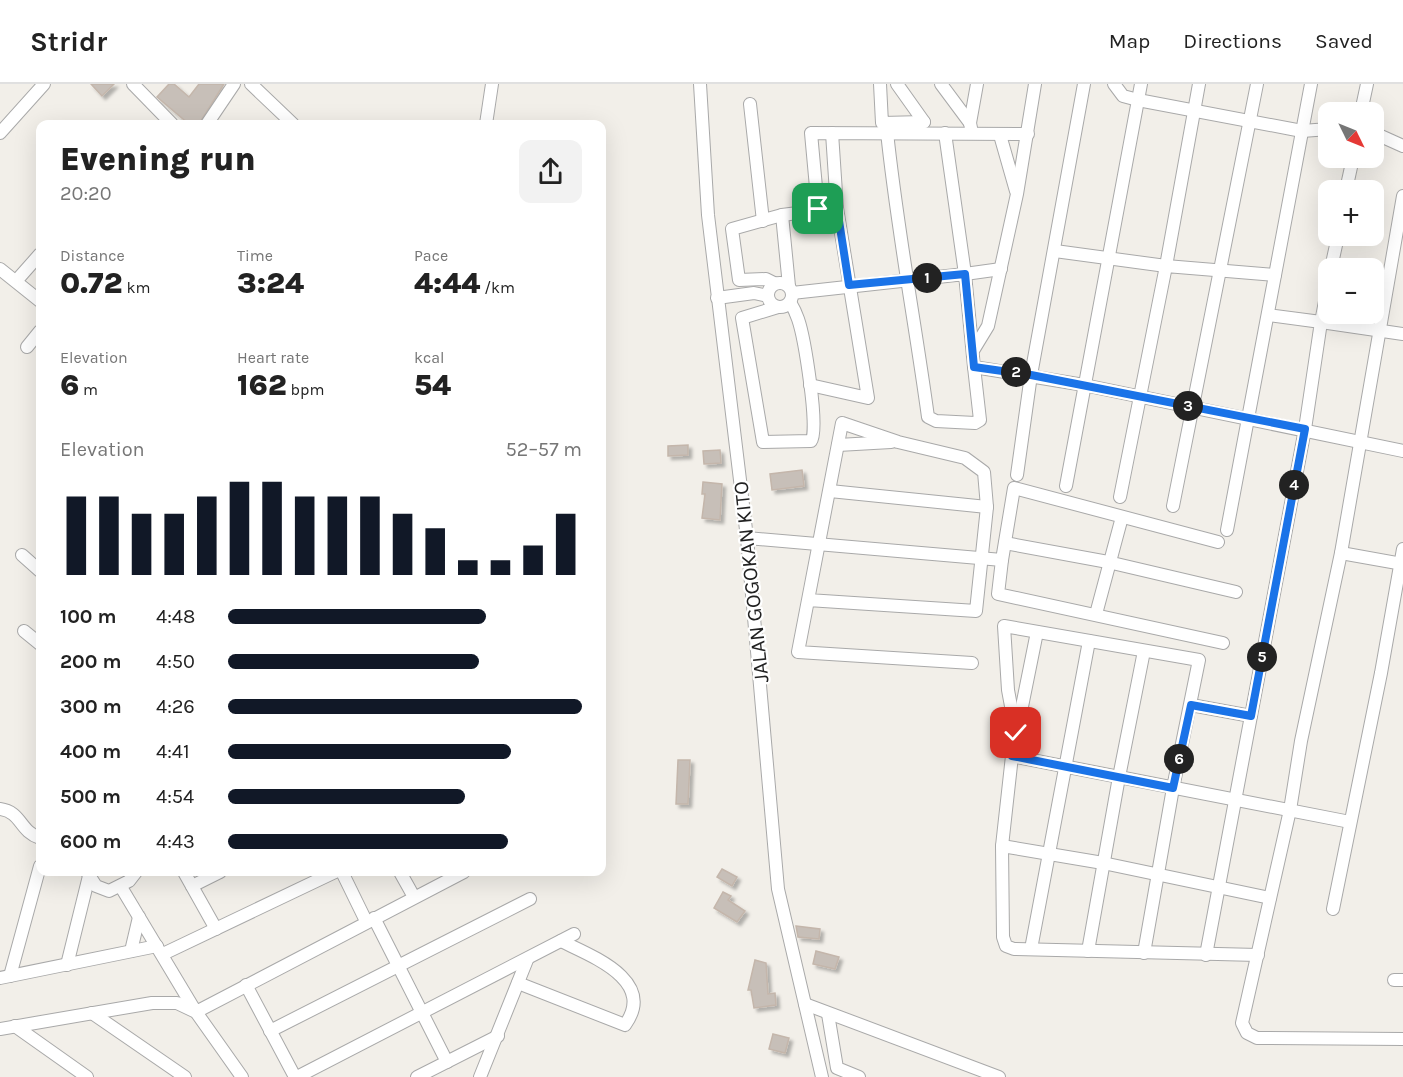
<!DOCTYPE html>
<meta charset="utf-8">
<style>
:root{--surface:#fff;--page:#f2f2f2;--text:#222;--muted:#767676;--line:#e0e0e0;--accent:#111827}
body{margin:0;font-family:Karla,sans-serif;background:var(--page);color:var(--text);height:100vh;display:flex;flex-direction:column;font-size:22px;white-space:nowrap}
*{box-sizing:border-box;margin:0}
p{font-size:20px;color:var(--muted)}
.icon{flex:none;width:33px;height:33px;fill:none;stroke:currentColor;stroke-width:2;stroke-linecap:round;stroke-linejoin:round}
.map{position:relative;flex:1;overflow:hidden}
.side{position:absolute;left:36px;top:36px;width:570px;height:756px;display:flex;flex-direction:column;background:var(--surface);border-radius:12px;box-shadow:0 6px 24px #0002}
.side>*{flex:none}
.needle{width:39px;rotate:133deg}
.controls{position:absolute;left:1318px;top:18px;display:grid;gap:12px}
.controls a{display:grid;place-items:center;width:66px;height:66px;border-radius:12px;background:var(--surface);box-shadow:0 6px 24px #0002;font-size:30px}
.pin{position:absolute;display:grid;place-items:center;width:51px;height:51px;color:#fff;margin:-26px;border-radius:12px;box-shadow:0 3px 9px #0006}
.km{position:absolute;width:30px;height:30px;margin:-15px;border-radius:50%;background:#222;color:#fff;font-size:16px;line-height:30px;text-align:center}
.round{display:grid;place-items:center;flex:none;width:63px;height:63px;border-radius:12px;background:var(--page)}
.overview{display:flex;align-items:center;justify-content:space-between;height:102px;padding:0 24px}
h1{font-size:33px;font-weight:800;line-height:45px}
.figures{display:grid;grid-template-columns:repeat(3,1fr);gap:9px;height:102px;padding:6px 24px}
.figures div{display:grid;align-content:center}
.figures b{font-size:30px;font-weight:800}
.figures small{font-size:16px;font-weight:400}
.figures p{font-size:16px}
.chart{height:168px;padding:12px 24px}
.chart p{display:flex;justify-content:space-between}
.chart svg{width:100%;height:108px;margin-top:6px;stroke:var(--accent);stroke-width:6}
ul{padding:0 24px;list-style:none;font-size:20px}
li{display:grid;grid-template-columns:96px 72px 1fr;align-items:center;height:45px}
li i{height:15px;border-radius:8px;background:var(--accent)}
header{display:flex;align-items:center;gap:36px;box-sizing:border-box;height:84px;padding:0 30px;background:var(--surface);border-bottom:2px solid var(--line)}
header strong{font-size:28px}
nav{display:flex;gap:33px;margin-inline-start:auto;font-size:21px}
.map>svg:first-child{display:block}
.building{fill:#c7bfb8;stroke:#c4b6ab;stroke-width:1.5;filter:url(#shadow)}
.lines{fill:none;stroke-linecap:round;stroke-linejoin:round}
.minor-casing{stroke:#a9a9a9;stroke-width:14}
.minor{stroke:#fff;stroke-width:12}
.route-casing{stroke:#fff;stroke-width:12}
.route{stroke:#1a73e8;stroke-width:8}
.labels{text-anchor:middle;stroke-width:4.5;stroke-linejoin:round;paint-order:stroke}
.street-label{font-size:21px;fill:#222;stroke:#fff}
</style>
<header>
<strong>Stridr</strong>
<nav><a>Map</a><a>Directions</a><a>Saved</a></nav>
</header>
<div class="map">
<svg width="1403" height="993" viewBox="0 0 1403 993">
<defs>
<filter id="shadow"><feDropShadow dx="3.5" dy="3.5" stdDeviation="1.5" flood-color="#0004"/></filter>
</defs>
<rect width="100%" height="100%" fill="#f2efe9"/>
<g class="building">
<polygon points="91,0 114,0 102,12"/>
<polygon points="169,0 174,0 189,13 199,0 224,0 199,40 189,40 157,13"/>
<polygon points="688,361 688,371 668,372 668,362"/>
<polygon points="720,366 721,379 704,380 703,367"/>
<polygon points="802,386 804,402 772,406 770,390"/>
<polygon points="703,398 722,400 720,436 702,434 705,410 702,410"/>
<polygon points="678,676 690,676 688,720 676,720"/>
<polygon points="722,785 737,793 732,802 717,793"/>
<polygon points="723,808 731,812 728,816 745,827 737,838 714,824"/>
<polygon points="796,842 820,845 819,855 798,853"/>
<polygon points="816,867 839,873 835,885 813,880"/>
<polygon points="755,876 766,879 768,910 775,909 776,921 754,924 751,906 748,906"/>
<polygon points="773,950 789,954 785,969 769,965"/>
</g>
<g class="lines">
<g class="minor-casing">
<g id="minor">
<polyline points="133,0 172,40"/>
<polyline points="251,0 293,40"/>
<polyline points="700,0 708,131 747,454 778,805 822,993"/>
<polyline points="880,0 882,39 924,38"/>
<polyline points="897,0 924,38"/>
<polyline points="941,0 970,39"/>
<polyline points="1114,0 1123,12 1138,16 1302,47 1329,45"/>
<polyline points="750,20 763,137"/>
<polyline points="1361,28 1367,0"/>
<polyline points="207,40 234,0"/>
<polyline points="486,40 492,0"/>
<path d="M 887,48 C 897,144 915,238 928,333 L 936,337 L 975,339 L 980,336 L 974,283"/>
<polyline points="0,49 44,0"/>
<polyline points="832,49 837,124"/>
<polyline points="945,49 965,190 1001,185"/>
<polyline points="972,49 970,39 977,0"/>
<polyline points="1374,49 1403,62"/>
<polyline points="1000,51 1016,107"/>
<polyline points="1346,106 1353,74"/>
<polyline points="1403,112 1341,469 1301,657 1290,726 1242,939 1247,949 1257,954 1403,955"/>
<polyline points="818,125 811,49 1028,50"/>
<polyline points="782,131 789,202"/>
<polyline points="1055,167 1166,182 1199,0"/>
<polyline points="1331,184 1338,152"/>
<polyline points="0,185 40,217"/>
<polyline points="17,196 40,170"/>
<polyline points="1329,197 1321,238 1403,250"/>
<circle cx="780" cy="211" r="12"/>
<polyline points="774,199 766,195 739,196 732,145 782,131 837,124 868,314 810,301"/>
<polyline points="792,209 965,190 974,283 1084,301 1403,367"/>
<polyline points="717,214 754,209 768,212"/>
<path d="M 778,223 L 742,234 L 763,358 L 811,357 C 820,347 804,252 798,235 C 796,229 793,223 790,218"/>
<polyline points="27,263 40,247"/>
<polyline points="974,265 988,242 1017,110 1035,0"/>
<polyline points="838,361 891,358"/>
<polyline points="1017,391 1031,291 1084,0"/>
<polyline points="1066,402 1141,0"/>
<polyline points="830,407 987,423"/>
<polyline points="1120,413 1166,182 1275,191"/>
<polyline points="1173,422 1257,0"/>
<polyline points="1227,446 1311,0"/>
<polyline points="747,454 1002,476 998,510 1223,559"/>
<polyline points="1005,459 1108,478 1236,508"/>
<polyline points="1341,469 1403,480"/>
<polyline points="22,471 40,487"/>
<polyline points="1002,476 1014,404 1218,458"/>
<polyline points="808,516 842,339 898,358 965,374 984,388 987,423 976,527 808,516 798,568 972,579"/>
<polyline points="1096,530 1122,433"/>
<polyline points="24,547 40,560"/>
<polyline points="1037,548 1012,672 1002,762 1003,853 1006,862 1014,865 1258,871"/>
<polyline points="1191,621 1251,632"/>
<polyline points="1016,649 1008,606 1004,542 1199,576 1173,704 1144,869"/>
<polyline points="1012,672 1350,738"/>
<path d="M 0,725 C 22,728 19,747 40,754"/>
<polyline points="1002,762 1103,779 1270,814"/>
<polyline points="87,788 96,802 109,807 129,797 136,788"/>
<polyline points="184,788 216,845"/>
<polyline points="342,788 366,837"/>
<polyline points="400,788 414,813"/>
<polyline points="192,802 220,788"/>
<polyline points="121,803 196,928 464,788"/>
<polyline points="1333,825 1381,589 1403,465"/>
<polyline points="374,834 447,978"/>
<polyline points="1031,865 1089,557"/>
<polyline points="131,867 139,833"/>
<polyline points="1088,867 1119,693 1144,567"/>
<polyline points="163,870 335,788"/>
<polyline points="1206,871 1305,345 1321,238 1268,231"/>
<polyline points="67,881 89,792"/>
<polyline points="10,892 40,782"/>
<polyline points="0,894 157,862"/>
<polyline points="1394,896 1403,896"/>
<path d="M 518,899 L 625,941 C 657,896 591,872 561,857"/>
<polyline points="246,901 295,993"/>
<polyline points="805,920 999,993"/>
<polyline points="92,929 185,993"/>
<polyline points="828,930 837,984 859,993"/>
<polyline points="15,942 87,993"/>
<polyline points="0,945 152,919 177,919 196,928 242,993"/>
<polyline points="270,947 530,815"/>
<polyline points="297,993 574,850"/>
<polyline points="417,993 498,952"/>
<polyline points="480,993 527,876"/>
</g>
</g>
<use href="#minor" class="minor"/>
</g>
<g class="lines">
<g class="route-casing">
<polyline id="route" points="818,125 837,124 849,201 965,190 974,283 1031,291 1305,345 1251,632 1191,621 1173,704 1012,672 1016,649"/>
</g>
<use href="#route" class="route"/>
</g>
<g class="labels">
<g class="street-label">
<text transform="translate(751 498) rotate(-96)" y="7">JALAN GOGOKAN KITO</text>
</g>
</g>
</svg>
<div class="controls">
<a><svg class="needle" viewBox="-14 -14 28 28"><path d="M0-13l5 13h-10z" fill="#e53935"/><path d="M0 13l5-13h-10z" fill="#767676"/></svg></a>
<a>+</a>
<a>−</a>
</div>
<div class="pin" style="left:818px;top:125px;background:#1e9e55"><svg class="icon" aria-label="arrive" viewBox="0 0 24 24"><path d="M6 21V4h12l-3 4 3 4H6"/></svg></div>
<div class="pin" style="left:1016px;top:649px;background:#d93025"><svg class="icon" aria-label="check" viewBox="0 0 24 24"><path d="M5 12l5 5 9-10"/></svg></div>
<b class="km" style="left:927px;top:194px">1</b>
<b class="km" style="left:1016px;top:288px">2</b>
<b class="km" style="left:1188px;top:322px">3</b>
<b class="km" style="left:1294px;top:401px">4</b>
<b class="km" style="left:1262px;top:573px">5</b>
<b class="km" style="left:1179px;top:675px">6</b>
<section class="side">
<div class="overview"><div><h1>Evening run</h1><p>20:20</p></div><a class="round"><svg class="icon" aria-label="share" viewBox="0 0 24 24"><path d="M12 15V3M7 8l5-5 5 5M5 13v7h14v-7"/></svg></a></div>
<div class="figures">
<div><p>Distance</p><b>0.72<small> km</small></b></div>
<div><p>Time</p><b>3:24</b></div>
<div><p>Pace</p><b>4:44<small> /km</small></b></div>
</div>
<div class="figures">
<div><p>Elevation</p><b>6<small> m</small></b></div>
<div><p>Heart rate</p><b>162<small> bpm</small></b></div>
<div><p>kcal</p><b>54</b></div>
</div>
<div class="chart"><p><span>Elevation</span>52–57 m</p>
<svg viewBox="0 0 160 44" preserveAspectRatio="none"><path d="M5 44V12M15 44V12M25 44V19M35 44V19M45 44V12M55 44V6M65 44V6M75 44V12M85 44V12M95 44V12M105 44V19M115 44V25M125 44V38M135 44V38M145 44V32M155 44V19"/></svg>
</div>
<ul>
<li><b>100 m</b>4:48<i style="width:73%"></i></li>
<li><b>200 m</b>4:50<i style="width:71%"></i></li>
<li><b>300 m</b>4:26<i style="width:100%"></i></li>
<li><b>400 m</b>4:41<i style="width:80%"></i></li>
<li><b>500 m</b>4:54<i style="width:67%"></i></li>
<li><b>600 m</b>4:43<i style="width:79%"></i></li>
</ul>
</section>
</div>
